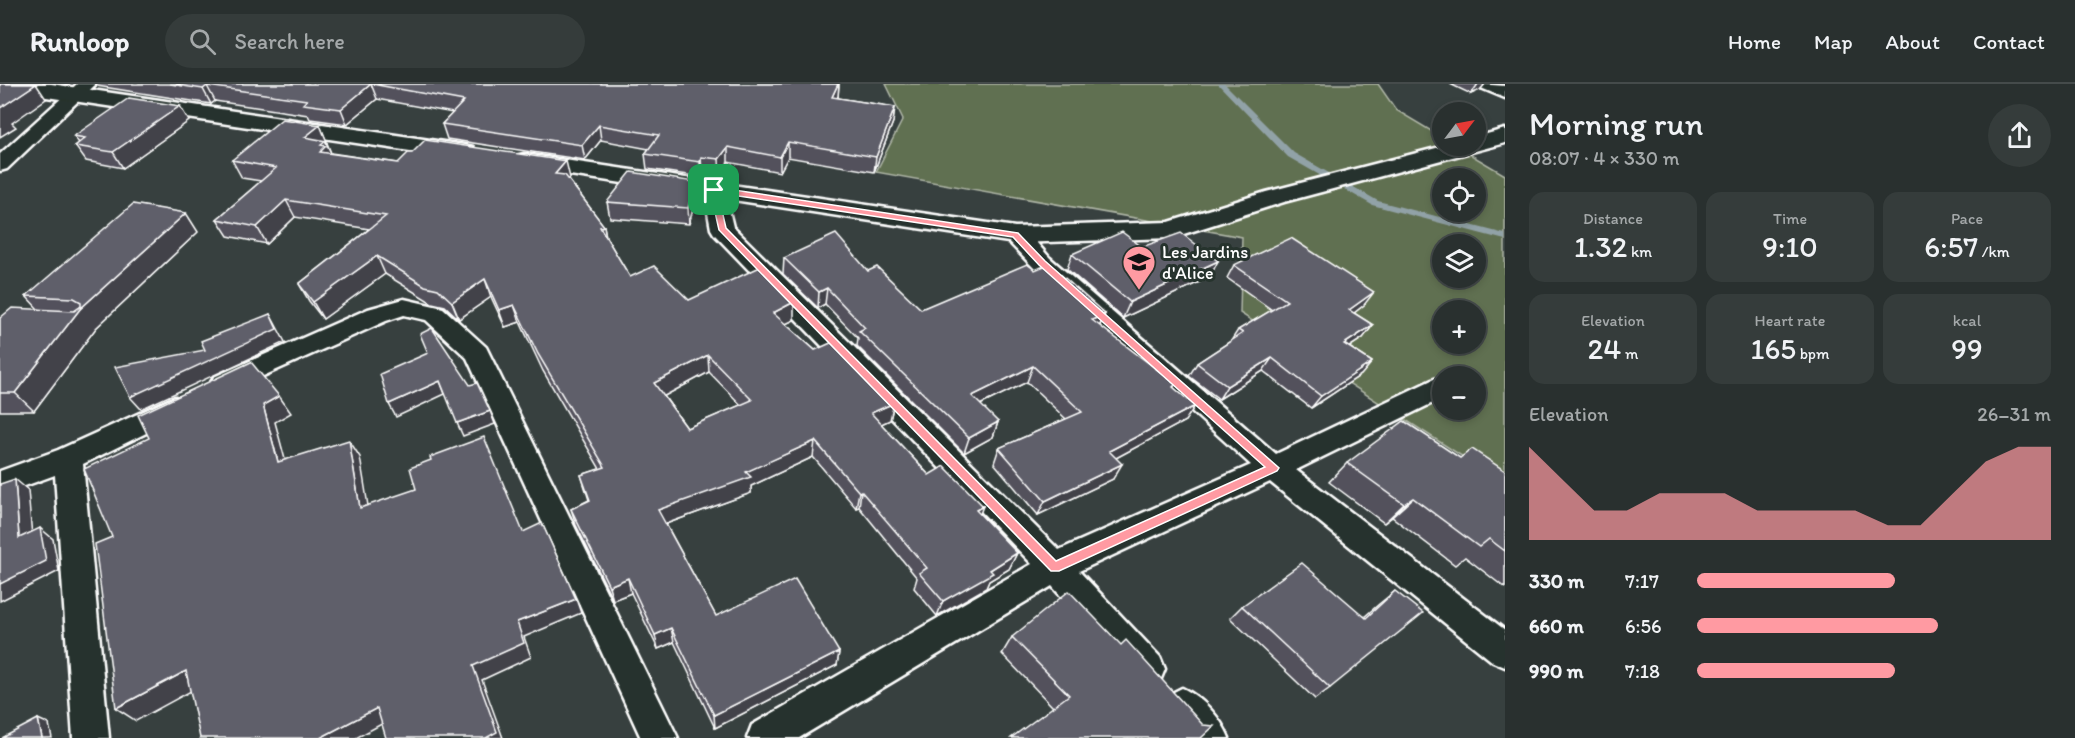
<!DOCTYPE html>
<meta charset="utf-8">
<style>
:root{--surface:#29302f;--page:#353c3b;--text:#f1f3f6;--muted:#a5a9aa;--line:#454b4b;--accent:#ff9aa2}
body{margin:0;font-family:Itim,sans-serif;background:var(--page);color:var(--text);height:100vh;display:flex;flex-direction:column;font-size:22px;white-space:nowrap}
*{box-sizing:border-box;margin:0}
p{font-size:20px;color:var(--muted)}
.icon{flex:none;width:33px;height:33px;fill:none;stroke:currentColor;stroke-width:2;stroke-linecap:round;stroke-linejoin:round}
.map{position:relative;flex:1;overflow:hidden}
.sheet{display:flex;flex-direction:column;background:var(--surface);width:570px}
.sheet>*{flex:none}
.needle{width:39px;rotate:58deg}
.tools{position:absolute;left:1432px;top:18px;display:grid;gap:12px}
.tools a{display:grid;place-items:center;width:54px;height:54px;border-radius:50%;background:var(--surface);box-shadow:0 3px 9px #0003,0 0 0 2px var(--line);font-size:30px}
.pin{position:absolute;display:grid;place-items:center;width:51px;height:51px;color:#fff;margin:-26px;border-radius:12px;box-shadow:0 3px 9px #0006}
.round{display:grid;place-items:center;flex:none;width:63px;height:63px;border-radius:32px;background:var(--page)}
.headline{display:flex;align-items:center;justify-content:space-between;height:102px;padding:0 24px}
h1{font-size:33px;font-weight:600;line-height:45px}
.figures{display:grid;grid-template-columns:repeat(3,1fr);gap:9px;height:102px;padding:6px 24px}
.figures div{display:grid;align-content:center;border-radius:15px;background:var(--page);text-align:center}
.figures b{font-size:30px;font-weight:600}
.figures small{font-size:16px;font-weight:400}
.figures p{font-size:16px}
.chart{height:168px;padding:12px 24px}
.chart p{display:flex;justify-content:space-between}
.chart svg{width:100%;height:108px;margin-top:6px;fill:var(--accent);opacity:.7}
ul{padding:0 24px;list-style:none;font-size:20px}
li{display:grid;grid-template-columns:96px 72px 1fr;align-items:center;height:45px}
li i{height:15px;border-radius:8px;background:var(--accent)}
header{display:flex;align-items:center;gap:36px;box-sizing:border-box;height:84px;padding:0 30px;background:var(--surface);border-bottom:2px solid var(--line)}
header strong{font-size:28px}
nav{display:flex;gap:33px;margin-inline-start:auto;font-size:21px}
.search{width:420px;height:54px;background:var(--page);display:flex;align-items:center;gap:15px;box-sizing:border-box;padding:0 21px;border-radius:33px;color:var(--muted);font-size:22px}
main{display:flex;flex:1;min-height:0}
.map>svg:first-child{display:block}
.green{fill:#616f51;stroke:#b0b7a8;stroke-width:1.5;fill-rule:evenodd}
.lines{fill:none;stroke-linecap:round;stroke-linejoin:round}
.stream{fill:#91a2a7;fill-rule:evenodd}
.street-casing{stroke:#fff;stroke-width:5}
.secondary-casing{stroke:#fff;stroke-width:5}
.street{fill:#26332d;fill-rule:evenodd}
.secondary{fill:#26332d;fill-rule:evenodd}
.wall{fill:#52515b;stroke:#fff;stroke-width:1.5;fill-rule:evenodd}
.shaded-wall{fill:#42424a;stroke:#fff;stroke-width:1.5}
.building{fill:#5f5e6a;stroke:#fff;stroke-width:1.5;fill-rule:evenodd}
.route{fill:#ff9aa2;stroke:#fff;stroke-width:1.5;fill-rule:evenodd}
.labels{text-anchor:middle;stroke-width:6;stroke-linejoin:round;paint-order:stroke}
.poi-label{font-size:18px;fill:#fff;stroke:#26332d;text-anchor:start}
</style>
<header>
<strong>Runloop</strong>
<div class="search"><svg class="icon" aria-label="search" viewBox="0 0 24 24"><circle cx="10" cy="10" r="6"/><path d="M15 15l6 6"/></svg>Search here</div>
<nav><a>Home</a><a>Map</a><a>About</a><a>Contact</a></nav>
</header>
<main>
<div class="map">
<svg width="1505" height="654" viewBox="0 0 1505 654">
<rect width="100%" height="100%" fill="#37403f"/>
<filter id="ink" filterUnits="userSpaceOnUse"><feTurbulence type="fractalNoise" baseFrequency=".0167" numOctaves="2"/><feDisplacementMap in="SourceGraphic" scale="12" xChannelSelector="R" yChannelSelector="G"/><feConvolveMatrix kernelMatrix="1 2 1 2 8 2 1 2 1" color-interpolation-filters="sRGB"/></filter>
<g filter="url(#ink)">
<path class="green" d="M 886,0 L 1378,0 L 1396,26 L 1443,54 L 1443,62 L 1456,62 L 1505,91 L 1505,400 L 1240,229 L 1242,153 L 876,88 L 903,35 ZM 1443,94 L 1476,94 L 1476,128 L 1443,128 ZM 1443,160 L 1476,160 L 1476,194 L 1443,194 ZM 1443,226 L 1476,226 L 1476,260 L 1443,260 ZM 1443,292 L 1476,292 L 1476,326 L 1443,326 Z"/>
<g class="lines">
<polygon class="stream" points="1218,0 1225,0 1294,69 1378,117 1505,150 1505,156 1372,121 1288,73"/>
<g class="street-casing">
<g id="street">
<polygon points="77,0 96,0 7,85 0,87 0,70"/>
<polygon points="1478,0 1505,2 1505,14 1481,4"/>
<path d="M 714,100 L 721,102 L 724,106 L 733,143 L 1059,466 L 1251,381 L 1034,184 L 1007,156 L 1004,151 L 1007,146 C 1026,141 1038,161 1050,174 L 1276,370 L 1434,295 L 1443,292 L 1444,292 L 1443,314 L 1296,386 L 1505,546 L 1505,583 L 1493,578 L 1270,398 L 1079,487 L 1160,573 L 1165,585 L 1160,597 L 1148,602 L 1136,597 L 1052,502 L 799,654 L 747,654 L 752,641 L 1032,480 L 714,150 L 711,145 L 704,106 L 707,102 Z"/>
<polygon points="404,215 443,224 486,263 678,654 641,654 467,274 426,236 404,231 386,237 223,310 214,307 210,300 214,293 368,225"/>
<polygon points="175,313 185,316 188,323 185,330 83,380 109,654 73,654 55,391 0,411 0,387 58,366"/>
<path d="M 1182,604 C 1202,613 1221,634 1229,654 L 1187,654 L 1170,634 L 1164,622 L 1170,610 Z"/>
</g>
</g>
<g class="secondary-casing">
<g id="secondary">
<polygon points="0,0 51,0 464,61 473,63 476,68 473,73 464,75 6,7 0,5"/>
<polygon points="1505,45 1505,59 1284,118 1171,154 1015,159 524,84 515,82 512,77 515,72 524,70 1015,143 1169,138 1266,108 1444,62 1476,62 1476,53"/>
</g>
</g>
<use href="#street" class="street"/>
<use href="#secondary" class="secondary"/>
</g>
<g class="wall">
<polygon points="95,0 839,0 838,14 895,23 893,38 874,88 788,73 780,88 728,78 720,91 702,88 701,93 647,85 645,70 649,65 601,56 585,76 447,55 442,40 453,29 377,15 347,40 310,35 308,31 215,17 211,20 97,2"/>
<polygon points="1450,0 1485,0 1480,6 1471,10"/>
<polygon points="189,37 123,84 86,77 75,62 79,59 74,52"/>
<path d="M 320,41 L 331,69 L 398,79 L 570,94 L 569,96 L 604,142 L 606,153 L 630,193 L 689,216 L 794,236 L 785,240 L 815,266 L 894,319 L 890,336 L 881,340 L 929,391 L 980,430 L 1017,469 L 1009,485 L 989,497 L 986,504 L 937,532 L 914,504 L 917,494 L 859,423 L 856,424 L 813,373 L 751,402 L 751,409 L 666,440 L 716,532 L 839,568 L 837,581 L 715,644 L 674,558 L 658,565 L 631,509 L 613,516 L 576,441 L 571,425 L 589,416 L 581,391 L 600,385 L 543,287 L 520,238 L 505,243 L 491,213 L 459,235 L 445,222 L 432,219 L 385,190 L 323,235 L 309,217 L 299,200 L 369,145 L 295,133 L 267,160 L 228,152 L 217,135 L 261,97 L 242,94 L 232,76 ZM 709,288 L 741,321 L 687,344 L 664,312 Z"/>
<polygon points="695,98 696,113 689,140 610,134 607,118"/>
<polygon points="198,148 96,244 34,327 0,327 0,234 38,225 26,212"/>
<polygon points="1142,163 1210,193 1123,234 1067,185 1072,170"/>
<polygon points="784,174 868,187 921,225 1035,186 1105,230 1100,242 1176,300 1173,303 1195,322 1185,337 1116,374 1113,395 1038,431 994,379 999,364 1066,335 1027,298 980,321 998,338 993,353 964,369 857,262 858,254 825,220 818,224 783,190"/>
<polygon points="1234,181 1364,221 1354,229 1373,241 1363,254 1349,263 1372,278 1361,291 1311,324 1263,287 1219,315 1189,292 1197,279 1231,257 1238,246 1272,226 1227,194"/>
<polygon points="1460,374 1505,387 1505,504 1465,473 1455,481 1392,433 1384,439 1329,398 1347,379"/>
<polygon points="1395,507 1330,604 1315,615 1230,534 1242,522 1364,533 1379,520"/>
<polygon points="1012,553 1201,654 1053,623 1002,570"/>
</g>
<g class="shaded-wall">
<polygon points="36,0 46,15 12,39 16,43 0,53 0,24"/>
<polygon points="371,0 377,15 347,40 341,25"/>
<polygon points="838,0 839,0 838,12 831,28 832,13"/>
<polygon points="1478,0 1485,0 1480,6 1471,10"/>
<polygon points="207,2 215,17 211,20 203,5"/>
<polygon points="180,22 189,37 123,84 113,68"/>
<polygon points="895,23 893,38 874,88 876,73"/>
<polygon points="320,41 327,58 326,58 333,74 320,68 305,53"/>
<polygon points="599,41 601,56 585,76 582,61"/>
<polygon points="788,58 788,73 780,88 780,73"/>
<polygon points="728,63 728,78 720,91 719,75"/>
<polygon points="701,73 702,88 701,93 700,78"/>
<polygon points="566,77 570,94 559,107 555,90"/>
<polygon points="695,98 696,113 689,140 688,124"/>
<polygon points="286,116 295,133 267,160 257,143"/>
<polygon points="186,129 198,148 96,244 34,327 15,309 80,225"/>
<polygon points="604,142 607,159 600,143"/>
<polygon points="377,172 385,190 323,235 313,218"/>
<polygon points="1218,177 1210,193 1123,234 1130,218"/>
<polygon points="485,195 491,213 459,235 452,218"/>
<polygon points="827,204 825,220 818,224 819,208"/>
<polygon points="1374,208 1364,221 1340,240 1349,226"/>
<polygon points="794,218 794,236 773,246 773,229"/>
<polygon points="514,221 520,238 505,243 499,226"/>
<polygon points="270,230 285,258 141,325 130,313"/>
<polygon points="1105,230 1098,245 1092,236"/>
<polygon points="1373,241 1363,254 1334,273 1344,260"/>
<polygon points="708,271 709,288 657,316 654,299"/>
<polygon points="1272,274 1263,287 1219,315 1227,302"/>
<polygon points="1372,278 1361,291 1311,324 1321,312"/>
<polygon points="1033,282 1027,298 967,327 972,312"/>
<polygon points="440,297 445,310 396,333 389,320"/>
<polygon points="279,312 291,329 275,338 290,394 278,378 263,321"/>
<polygon points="894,319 890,336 868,346 871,329"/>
<polygon points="1195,322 1185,337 1101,382 1109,367"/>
<polygon points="490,327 495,340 463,352 457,339"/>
<polygon points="998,338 993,353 964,369 969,354"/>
<polygon points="349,356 360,373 371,440 360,424"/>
<polygon points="815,357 813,373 751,402 751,409 660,442 658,426"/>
<polygon points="1122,380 1113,395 1038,431 1045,417"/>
<polygon points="15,395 28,406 33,464 19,454"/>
<polygon points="861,407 859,423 856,424 859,408"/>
<polygon points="1413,414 1392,433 1384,439 1404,420"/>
<polygon points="983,422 977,438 976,426"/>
<polygon points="40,444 53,455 59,487 0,517 0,500"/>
<polygon points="1017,469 1009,485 989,497 986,504 937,532 943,517 990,486"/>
<polygon points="628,494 631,509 613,516 609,502"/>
<polygon points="576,515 581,529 524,553 531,573 482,596 503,654 486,654 473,582 517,538"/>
<polygon points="671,544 674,558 658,565 655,551"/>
<polygon points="839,568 837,581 715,644 714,631"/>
<polygon points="186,587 204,600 136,637 116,624"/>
<polygon points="377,624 389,636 356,654 320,654"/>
<polygon points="38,635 49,640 52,654 42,654"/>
</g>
<g class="building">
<polygon points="0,0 36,0 0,24"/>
<polygon points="170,0 371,0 341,25 303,20 307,16 207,2 203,5"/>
<polygon points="372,0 838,0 832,13 895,23 876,73 788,58 780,73 728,63 719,75 701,73 700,78 645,70 659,51 599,41 582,61 442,40 464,17"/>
<polygon points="129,14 180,22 113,68 75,62 85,54 74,52"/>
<path d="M 282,35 L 320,41 L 305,53 L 326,57 L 321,61 L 326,62 L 320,68 L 398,79 L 408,69 L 412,69 L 425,56 L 566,77 L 555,90 L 565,91 L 604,142 L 600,143 L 630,193 L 654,182 L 689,216 L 760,183 L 794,218 L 773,229 L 815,266 L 833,258 L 894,319 L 871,329 L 929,391 L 944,382 L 983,422 L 976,426 L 1017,469 L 990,486 L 993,489 L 943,517 L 919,489 L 927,484 L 861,407 L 859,408 L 815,357 L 746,388 L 751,393 L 658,426 L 716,532 L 795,495 L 839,568 L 714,631 L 671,544 L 655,551 L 628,494 L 609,502 L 571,425 L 590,416 L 581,391 L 605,383 L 538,270 L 514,221 L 499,226 L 485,195 L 452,218 L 438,205 L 425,202 L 377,172 L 313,218 L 299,200 L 386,132 L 286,116 L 257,143 L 217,135 L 276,84 L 232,76 ZM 708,271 L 752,316 L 687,344 L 654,299 Z"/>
<polygon points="631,88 695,98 688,124 607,118"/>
<polygon points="133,120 186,129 80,225 15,309 0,309 0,234 12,224 74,227 81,222 81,218 74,214 26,212"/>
<polygon points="1122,148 1142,163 1181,149 1218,177 1130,218 1072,170"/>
<polygon points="836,150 868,187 877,183 921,225 1027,180 1035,186 1049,180 1105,230 1092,236 1176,300 1173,303 1195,322 1109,367 1122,380 1045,417 999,364 1082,328 1033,282 972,312 998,338 969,354 859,247 865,244 827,204 819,208 784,174"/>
<polygon points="1291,154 1374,208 1349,226 1373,241 1344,260 1372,278 1321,312 1272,274 1227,302 1197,279 1243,249 1238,246 1287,217 1234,181"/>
<polygon points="270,230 277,245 130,313 115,283 205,266 201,257"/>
<polygon points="432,244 470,301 477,299 490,327 457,339 440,297 389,320 380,290 428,269 420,250"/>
<polygon points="251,278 279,312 263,321 278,378 349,356 360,424 416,405 410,384 431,376 430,373 484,353 523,448 542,439 576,515 517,538 524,559 473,582 497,648 486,654 386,654 377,624 320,654 200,654 186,587 116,624 95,460 112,453 84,385 149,354 138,331"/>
<polygon points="1404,337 1460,374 1472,365 1505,387 1505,467 1489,455 1479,463 1413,414 1404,420 1347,379"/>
<polygon points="15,395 19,454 40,444 46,477 0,500 0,400"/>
<polygon points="1302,479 1366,534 1395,507 1423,529 1330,604 1242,522"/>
<polygon points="1069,507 1121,561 1126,556 1203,641 1214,642 1201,654 1011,654 1069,611 1012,553"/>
<polygon points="38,635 42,654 2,654"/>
</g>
</g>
<path class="route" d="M 714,103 L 1018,149 L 1045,177 L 1279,384 L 1277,387 L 1059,487 L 1051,487 L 719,146 L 710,106 ZM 718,109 L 1013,153 L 1039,181 L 1265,383 L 1056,477 L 726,144 Z"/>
<defs>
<g id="school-pin" transform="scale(1.725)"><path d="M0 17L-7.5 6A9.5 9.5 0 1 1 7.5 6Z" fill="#ff9aa2" stroke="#26332d"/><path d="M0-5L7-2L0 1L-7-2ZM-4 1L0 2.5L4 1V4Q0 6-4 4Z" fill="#111"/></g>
</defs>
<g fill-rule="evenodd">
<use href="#school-pin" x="1139" y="178"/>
</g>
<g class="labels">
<g class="poi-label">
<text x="1162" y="174">Les Jardins<tspan x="1162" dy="21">d'Alice</tspan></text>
</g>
</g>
</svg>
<div class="tools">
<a><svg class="needle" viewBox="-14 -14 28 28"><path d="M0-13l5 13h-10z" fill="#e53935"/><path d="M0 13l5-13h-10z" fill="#a5a9aa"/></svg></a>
<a><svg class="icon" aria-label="locate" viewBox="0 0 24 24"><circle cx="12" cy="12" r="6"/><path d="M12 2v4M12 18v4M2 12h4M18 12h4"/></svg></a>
<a><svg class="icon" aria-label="layers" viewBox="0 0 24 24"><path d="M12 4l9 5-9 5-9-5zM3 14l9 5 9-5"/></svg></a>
<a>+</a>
<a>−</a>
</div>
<div class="pin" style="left:714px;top:106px;background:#1e9e55"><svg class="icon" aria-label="arrive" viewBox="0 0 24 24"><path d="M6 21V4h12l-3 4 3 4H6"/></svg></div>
</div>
<section class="sheet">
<div class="headline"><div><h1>Morning run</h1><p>08:07 · 4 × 330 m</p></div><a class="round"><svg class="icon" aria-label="share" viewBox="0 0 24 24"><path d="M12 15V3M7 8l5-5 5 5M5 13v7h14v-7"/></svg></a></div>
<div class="figures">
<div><p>Distance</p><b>1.32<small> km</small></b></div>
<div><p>Time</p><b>9:10</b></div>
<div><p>Pace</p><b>6:57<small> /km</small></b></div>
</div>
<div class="figures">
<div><p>Elevation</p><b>24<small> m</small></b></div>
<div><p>Heart rate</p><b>165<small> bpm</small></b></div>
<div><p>kcal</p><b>99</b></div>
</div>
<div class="chart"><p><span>Elevation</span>26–31 m</p>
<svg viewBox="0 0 160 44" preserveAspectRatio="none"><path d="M0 44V6L10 19L20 32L30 32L40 25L50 25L60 25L70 32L80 32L90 32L100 32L110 38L120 38L130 25L140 12L150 6L160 6V44z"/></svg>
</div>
<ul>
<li><b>330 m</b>7:17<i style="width:56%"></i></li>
<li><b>660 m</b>6:56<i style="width:68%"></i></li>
<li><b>990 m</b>7:18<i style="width:56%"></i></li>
</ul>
</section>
</main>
